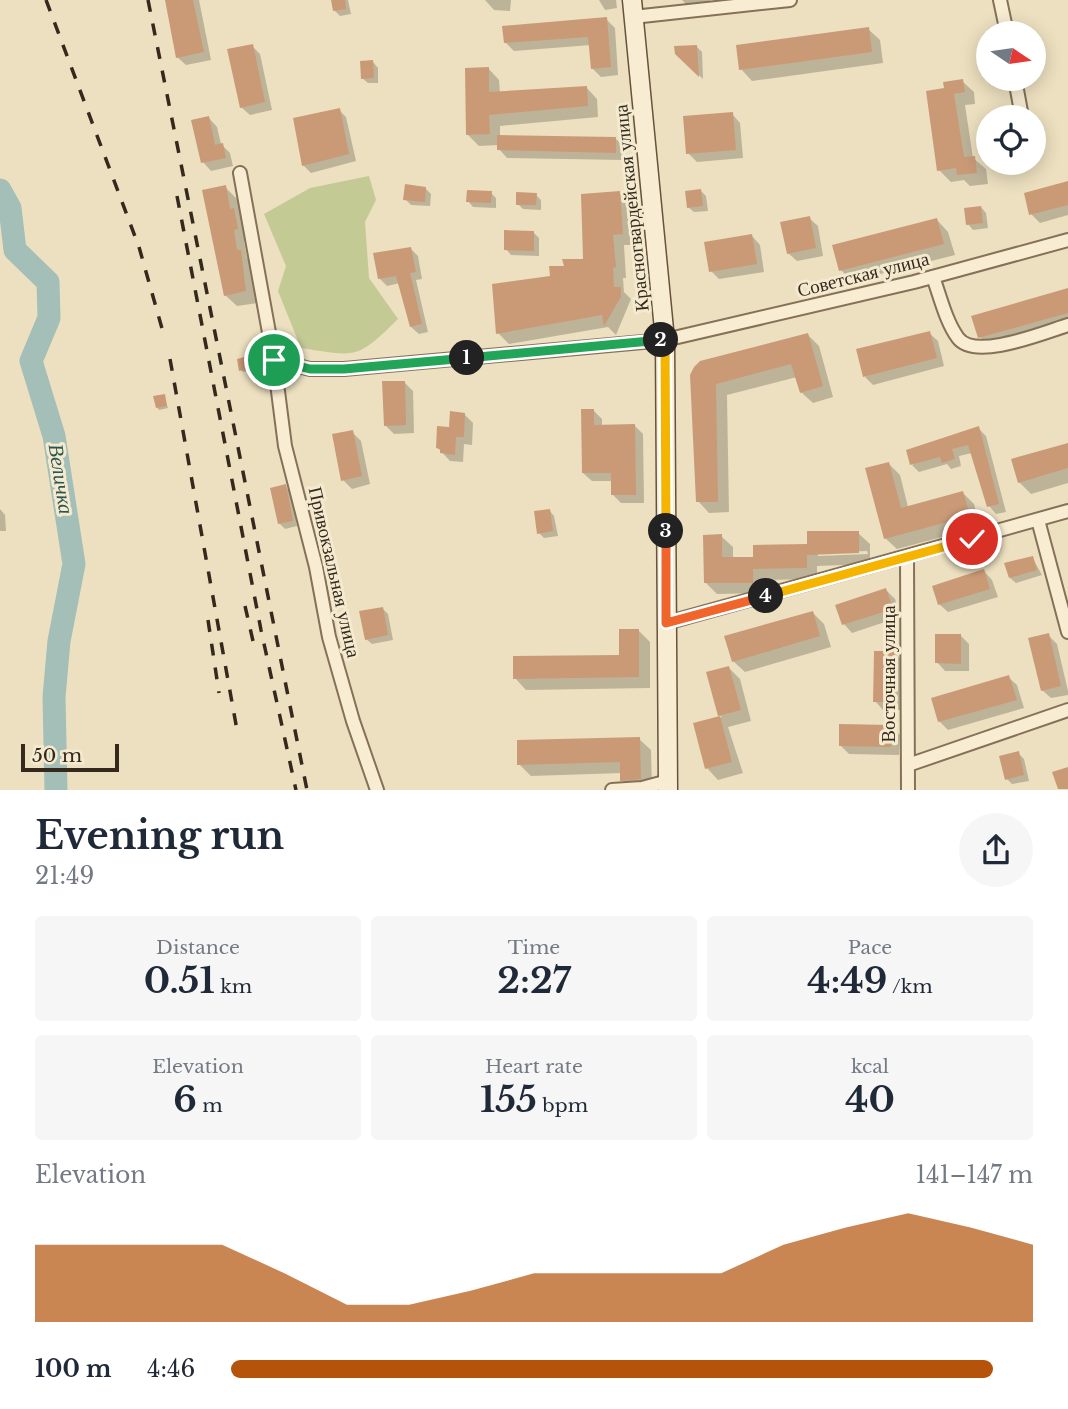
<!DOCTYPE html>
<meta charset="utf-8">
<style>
:root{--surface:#fff;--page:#f6f6f7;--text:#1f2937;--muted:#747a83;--accent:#b45309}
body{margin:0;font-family:"Libre Baskerville",serif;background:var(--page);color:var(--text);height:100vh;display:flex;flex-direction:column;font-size:26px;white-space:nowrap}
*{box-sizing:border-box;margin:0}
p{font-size:23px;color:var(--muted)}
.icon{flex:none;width:38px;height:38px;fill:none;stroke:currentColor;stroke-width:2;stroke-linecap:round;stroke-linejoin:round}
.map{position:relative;height:790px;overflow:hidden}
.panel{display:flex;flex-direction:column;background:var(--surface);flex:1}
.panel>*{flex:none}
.needle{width:46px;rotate:103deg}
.fabs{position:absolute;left:976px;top:21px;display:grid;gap:14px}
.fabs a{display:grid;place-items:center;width:70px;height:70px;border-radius:50%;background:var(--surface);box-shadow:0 4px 18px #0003;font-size:35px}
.scale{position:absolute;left:21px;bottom:18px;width:98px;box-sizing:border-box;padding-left:7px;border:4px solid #35291d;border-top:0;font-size:19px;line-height:24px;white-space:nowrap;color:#35291d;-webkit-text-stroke:5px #f4eacf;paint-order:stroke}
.pin{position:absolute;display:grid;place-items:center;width:60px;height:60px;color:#fff;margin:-30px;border:4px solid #fff;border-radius:50%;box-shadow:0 2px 7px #0007}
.km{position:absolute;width:35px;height:35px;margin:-18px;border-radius:50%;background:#222;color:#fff;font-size:19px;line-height:35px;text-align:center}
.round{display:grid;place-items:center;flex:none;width:74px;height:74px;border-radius:37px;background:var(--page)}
.summary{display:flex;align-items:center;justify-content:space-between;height:119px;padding:0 35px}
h1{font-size:38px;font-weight:700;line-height:52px}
.stats{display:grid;grid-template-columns:repeat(3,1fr);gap:10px;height:119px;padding:7px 35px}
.stats div{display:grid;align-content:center;border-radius:7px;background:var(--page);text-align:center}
.stats b{font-size:35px;font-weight:700}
.stats small{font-size:19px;font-weight:400}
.stats p{font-size:19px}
.chart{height:196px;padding:14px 35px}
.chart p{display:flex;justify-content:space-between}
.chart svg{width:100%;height:126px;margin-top:7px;fill:var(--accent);opacity:.7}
ul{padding:0 35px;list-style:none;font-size:23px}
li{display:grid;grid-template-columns:112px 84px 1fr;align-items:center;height:52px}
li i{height:18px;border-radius:9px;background:var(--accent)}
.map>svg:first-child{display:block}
.green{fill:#c3ca94}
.shadow{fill:#0003;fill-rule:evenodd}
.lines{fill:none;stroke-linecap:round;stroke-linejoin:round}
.river{stroke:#a3bfb7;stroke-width:23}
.building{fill:#ca9a76}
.street-casing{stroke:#857158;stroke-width:16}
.secondary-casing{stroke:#67523c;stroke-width:21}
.street{stroke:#f8edd3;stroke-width:12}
.secondary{stroke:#f8edd3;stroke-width:18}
.rail{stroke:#35291d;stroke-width:3.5;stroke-dasharray:12 12;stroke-linecap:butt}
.split-1-casing{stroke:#fff;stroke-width:14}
.split-2-casing{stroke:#fff;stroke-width:14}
.split-3-casing{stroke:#fff;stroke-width:14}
.split-4-casing{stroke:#fff;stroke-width:14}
.split-5-casing{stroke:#fff;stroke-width:14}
.split-1{stroke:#22a559;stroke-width:9}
.split-2{stroke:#22a559;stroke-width:9}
.split-3{stroke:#f5b400;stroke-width:9}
.split-4{stroke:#f0652b;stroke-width:9}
.split-5{stroke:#f5b400;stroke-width:9}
.labels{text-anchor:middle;stroke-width:6;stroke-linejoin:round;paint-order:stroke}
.street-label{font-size:19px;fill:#35291d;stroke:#f4eacf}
.water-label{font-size:21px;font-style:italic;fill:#2c5552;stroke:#f4eacf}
</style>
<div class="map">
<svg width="1068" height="790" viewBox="0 0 1068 790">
<rect width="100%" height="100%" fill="#ede0c0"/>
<path class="green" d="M 369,176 L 376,200 L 365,222 L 369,278 L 398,319 C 357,359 358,357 301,348 L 278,291 L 286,266 L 264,214 L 310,188 Z"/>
<g class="shadow">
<polygon points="166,0 199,0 211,60 186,65 177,57"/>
<polygon points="333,0 348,0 351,14 340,16 334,10"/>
<polygon points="485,0 511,0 510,11 494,10"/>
<polygon points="599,0 616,0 617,8 605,10"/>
<polygon points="682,0 710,0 710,4 689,7"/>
<polygon points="606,19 615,28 618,75 601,77 592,68 591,45 514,51 505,42"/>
<polygon points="868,29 880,40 883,63 752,81 741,69"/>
<polygon points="252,46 260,54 272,110 250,115 241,107"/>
<polygon points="697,47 702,52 703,79 677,54"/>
<polygon points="373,62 378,68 378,83 368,83 362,78"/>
<polygon points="488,68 499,80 500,93 586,87 597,99 598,117 500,126 500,136 616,139 624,147 624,160 507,158 499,149 499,145 479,146 467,134"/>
<polygon points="962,81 974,92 975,104 965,105 973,158 986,169 988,184 970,186 964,180 951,182 939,170 946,90"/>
<polygon points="339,110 346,117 356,161 311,173 303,165"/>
<polygon points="732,114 740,123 743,158 697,162 688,153"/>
<polygon points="209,118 217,127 221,144 230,153 233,166 211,171 203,162"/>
<polygon points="1068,183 1068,215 1040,223 1031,214"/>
<polygon points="225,187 237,199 248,240 244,241 247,258 252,263 256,281 253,281 257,303 237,306 225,295"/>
<polygon points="426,189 431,194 430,206 411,205 405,199"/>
<polygon points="701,191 706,196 708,211 694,212 688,207"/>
<polygon points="491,193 496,198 496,208 473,207 468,201"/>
<polygon points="620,193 631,204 633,245 624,245 626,278 623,278 624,292 631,299 616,335 608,327 509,344 498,333 552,277 585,261"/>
<polygon points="536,195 541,200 541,210 523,209 518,204"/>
<polygon points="981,207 986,213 988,228 973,230 968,224"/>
<polygon points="809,218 818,226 823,256 797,261 788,253"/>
<polygon points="937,220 948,232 955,255 852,281 841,270"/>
<polygon points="534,233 539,238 539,256 511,255 506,249"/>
<polygon points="752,236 760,245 764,272 719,279 711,271"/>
<polygon points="411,249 418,256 422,279 416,280 428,332 419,334 411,327 400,283 387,286 379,278"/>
<polygon points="1068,290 1068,328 992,348 980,337"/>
<polygon points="929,333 938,341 944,366 873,385 865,377"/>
<polygon points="808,335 819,346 833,397 813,403 801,392 797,377 727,395 729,512 709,513 698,501 701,362"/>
<polygon points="248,358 252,370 243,372 241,370"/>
<polygon points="404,382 413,391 414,433 394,434 385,425"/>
<polygon points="164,396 168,408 159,410 157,407"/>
<polygon points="594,411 602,419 602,427 635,426 643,434 644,503 621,503 613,495 612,481 592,481 583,473"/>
<polygon points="465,415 473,423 472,445 464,444 463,462 450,461 437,447"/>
<polygon points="978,428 986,436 1006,512 996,514 989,506 972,453 959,456 961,466 951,469 947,464 919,472 912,465"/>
<polygon points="352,432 361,441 370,484 352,489 343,480"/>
<polygon points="1068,444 1068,483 1031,494 1019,482"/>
<polygon points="888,463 900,475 908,507 963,493 974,504 980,527 897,549 885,538"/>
<polygon points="285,486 291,492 297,526 285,529 279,523"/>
<polygon points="0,509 5,515 6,531 0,531"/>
<polygon points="549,510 554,516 558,536 544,538 539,533"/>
<path d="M 858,533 L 870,544 L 870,564 L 817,566 L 817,579 L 764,580 L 764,593 L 717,594 L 705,582 L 721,536 L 733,547 L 733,559 L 755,558 ZM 867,551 L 868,554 L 818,556 L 818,553 Z"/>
<polygon points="1032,557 1042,575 1016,583 1010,578"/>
<polygon points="984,571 992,580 998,597 948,612 939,604"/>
<polygon points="886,590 895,599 900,617 852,633 844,624"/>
<polygon points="382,608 388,614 393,640 372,644 366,639"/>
<polygon points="813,613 824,624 831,647 745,672 733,661"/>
<polygon points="638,630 650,642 650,688 526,690 515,678 621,656"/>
<polygon points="1048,635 1057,644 1068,691 1068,695 1051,698 1042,690"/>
<polygon points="961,636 969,644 969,671 945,671 937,662"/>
<polygon points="895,653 904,662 903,710 883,710 875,701"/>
<polygon points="729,668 740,679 751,721 728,727 743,773 718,780 707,768 695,725 722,717 719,715"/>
<polygon points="1008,677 1017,685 1024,708 948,730 939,721"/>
<polygon points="891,727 900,735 899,755 849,754 840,745"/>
<polygon points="639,739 651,750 652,790 631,790 622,780 622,773 531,776 519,764"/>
<polygon points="1018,753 1024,759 1029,781 1012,784 1007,779"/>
</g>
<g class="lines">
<polyline class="river" points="0,190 10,208 15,250 48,282 49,318 31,361 54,436 74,564 59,641 54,697 56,790"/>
</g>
<g class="building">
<polygon points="165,0 193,0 204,52 176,58"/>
<polygon points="331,0 345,0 346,9 333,11"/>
<polygon points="607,17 611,67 591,69 588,37 504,43 502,26"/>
<polygon points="869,27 872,52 739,70 736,45"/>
<polygon points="253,44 265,102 240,108 227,49"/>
<polygon points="697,45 699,77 675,54 674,46"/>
<polygon points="373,60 374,78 361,79 360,61"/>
<polygon points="489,67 489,92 587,86 588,106 489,115 490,134 466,135 465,68"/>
<polygon points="963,79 965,92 954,94 964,157 975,156 977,173 957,175 956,168 937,171 926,91 944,88 943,82"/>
<polygon points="340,108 349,154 302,166 293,118"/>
<polygon points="733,112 736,150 686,154 683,116"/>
<polygon points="209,116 215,145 223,143 226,158 201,163 191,120"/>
<polygon points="497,135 616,137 616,153 497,150"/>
<polygon points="1068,181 1068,205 1029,215 1024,193"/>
<polygon points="405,184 426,187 425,202 403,200"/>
<polygon points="226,185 230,209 234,208 238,229 234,230 237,250 241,250 246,291 224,296 202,190"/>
<polygon points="701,189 703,206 687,208 685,191"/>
<polygon points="467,190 492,191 491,203 466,202"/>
<polygon points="620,191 623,234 613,235 616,267 613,268 614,287 621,287 621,297 604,326 602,315 496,334 492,284 550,276 549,266 564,266 562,259 583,259 581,194"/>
<polygon points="516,192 537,193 536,205 516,205"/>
<polygon points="981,206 983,223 966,225 964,208"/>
<polygon points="810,216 816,248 787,254 780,222"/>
<polygon points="937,218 944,244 839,271 832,245"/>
<polygon points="504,230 534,231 534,251 504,250"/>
<polygon points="752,234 757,264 709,272 704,242"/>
<polygon points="411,247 416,272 410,273 422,324 410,327 396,276 378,279 373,253"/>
<polygon points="1068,288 1068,313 978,338 971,316"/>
<polygon points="930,331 937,358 863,377 856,349"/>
<polygon points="808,333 823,386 800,393 791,364 716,384 718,502 696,502 690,375 694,367 700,361"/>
<polygon points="248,356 251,368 239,371 237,359"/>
<polygon points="382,381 405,381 406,425 384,426"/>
<polygon points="165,394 167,406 156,408 153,396"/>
<polygon points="581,409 594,409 594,425 635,424 636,495 611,495 611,473 582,473"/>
<polygon points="450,411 465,413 464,437 456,437 455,455 440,453 440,449 436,448 437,426 449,427"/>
<polygon points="979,426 999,504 987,507 968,445 952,449 955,459 942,463 940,457 910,465 906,450"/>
<polygon points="353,430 362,476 341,481 332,434"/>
<polygon points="1068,443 1068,468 1018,483 1011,459"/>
<polygon points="889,462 901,508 963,491 970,516 884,539 865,468"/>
<polygon points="286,484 293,521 278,524 270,488"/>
<polygon points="550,509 553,531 537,534 534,511"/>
<polygon points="807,531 859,531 859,553 807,555 807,568 753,569 753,583 704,583 703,535 722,534 722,557 753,557 753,545 807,544"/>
<polygon points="1033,556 1037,570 1009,578 1004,563"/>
<polygon points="984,569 990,589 938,605 932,586"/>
<polygon points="886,588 893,609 842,625 835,605"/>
<polygon points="383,607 388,635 365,640 359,611"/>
<polygon points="813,611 820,636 732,662 724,636"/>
<polygon points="619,629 639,629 639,677 513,679 513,656 619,655"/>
<polygon points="1049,633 1061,686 1041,691 1028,638"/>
<polygon points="935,634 961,634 961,664 935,663"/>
<polygon points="874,651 896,651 895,702 873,702"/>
<polygon points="729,666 741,710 718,716 706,672"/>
<polygon points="1009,675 1017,700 938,722 931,698"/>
<polygon points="720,716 732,762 705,769 693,723"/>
<polygon points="839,724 892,725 891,747 839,746"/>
<polygon points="640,737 641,779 620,781 620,762 517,765 517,740"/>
<polygon points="1019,751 1024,775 1005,780 999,756"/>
<polygon points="1068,767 1068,789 1058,789 1052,772"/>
</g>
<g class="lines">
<g class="street-casing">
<g id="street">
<polyline points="1000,0 1007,33"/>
<polyline points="633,17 790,0"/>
<polyline points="1015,79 1022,117"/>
<polyline points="240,173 274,360 310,369 344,369 665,340 914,282 1068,240"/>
<path d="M 933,277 C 940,296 946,322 958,338 C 975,361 1045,332 1068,325"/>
<polyline points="274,360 285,446 316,567 329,637 353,721 377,790"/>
<polyline points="1038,520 1068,632"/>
<polyline points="907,558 908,790"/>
<polyline points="666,623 1068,511"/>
<polyline points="908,765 1068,710"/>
<polyline points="612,790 642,788 668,781"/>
</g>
</g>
<g class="secondary-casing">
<polyline id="secondary" points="632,0 665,340 668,790"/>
</g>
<use href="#street" class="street"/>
<use href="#secondary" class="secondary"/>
<g class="rail">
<polyline points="46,0 139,247 165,339"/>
<polyline points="148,0 307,790"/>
<polyline points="177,196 261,630 296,790"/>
<polyline points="170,359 237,730"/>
<polyline points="245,606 253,641"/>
<polyline points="208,620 219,693"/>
</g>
</g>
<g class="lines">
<g class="split-1-casing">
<polyline id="split-1" points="274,360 310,369 344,369 467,358"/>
</g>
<g class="split-2-casing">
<polyline id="split-2" points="467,358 661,340"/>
</g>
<g class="split-3-casing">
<polyline id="split-3" points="661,340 665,340 666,531"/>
</g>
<g class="split-4-casing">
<polyline id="split-4" points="666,531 666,623 766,596"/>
</g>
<g class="split-5-casing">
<polyline id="split-5" points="766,596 972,539"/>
</g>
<use href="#split-1" class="split-1"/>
<use href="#split-2" class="split-2"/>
<use href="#split-3" class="split-3"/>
<use href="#split-4" class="split-4"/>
<use href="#split-5" class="split-5"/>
</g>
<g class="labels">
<g class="street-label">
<text transform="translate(631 208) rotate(-96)" y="7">Красногвардейская улица</text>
<text transform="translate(863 274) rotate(-14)" y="7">Советская улица</text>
<text transform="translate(335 572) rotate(77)" y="7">Привокзальная улица</text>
<text transform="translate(888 674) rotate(-90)" y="7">Восточная улица</text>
</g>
<g class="water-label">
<text transform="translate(61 479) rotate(81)" y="7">Величка</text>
</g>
</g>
</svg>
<div class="fabs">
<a><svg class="needle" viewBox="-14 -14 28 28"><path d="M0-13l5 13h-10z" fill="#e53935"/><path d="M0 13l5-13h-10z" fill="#747a83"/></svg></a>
<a><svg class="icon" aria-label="locate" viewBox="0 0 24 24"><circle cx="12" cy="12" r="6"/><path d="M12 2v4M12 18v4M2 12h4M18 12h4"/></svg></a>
</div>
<div class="scale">50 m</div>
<div class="pin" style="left:274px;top:360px;background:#1e9e55"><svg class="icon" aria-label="arrive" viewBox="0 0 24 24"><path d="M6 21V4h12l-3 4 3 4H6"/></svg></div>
<div class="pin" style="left:972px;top:539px;background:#d93025"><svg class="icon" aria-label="check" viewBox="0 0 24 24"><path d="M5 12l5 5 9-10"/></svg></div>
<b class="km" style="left:467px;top:358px">1</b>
<b class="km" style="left:661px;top:340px">2</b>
<b class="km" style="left:666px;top:531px">3</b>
<b class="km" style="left:766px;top:596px">4</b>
</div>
<section class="panel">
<div class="summary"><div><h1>Evening run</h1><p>21:49</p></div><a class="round"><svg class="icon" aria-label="share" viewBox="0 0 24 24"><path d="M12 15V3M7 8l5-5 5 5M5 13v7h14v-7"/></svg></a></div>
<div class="stats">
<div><p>Distance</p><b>0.51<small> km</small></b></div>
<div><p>Time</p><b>2:27</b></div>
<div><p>Pace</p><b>4:49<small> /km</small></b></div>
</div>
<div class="stats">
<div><p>Elevation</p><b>6<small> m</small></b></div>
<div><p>Heart rate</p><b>155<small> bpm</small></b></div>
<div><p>kcal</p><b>40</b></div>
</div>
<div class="chart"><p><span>Elevation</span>141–147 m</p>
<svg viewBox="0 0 160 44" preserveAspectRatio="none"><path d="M0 44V17L10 17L20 17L30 17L40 27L50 38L60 38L70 33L80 27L90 27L100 27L110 27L120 17L130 11L140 6L150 11L160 17V44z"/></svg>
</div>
<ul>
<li><b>100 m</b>4:46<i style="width:95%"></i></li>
</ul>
</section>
